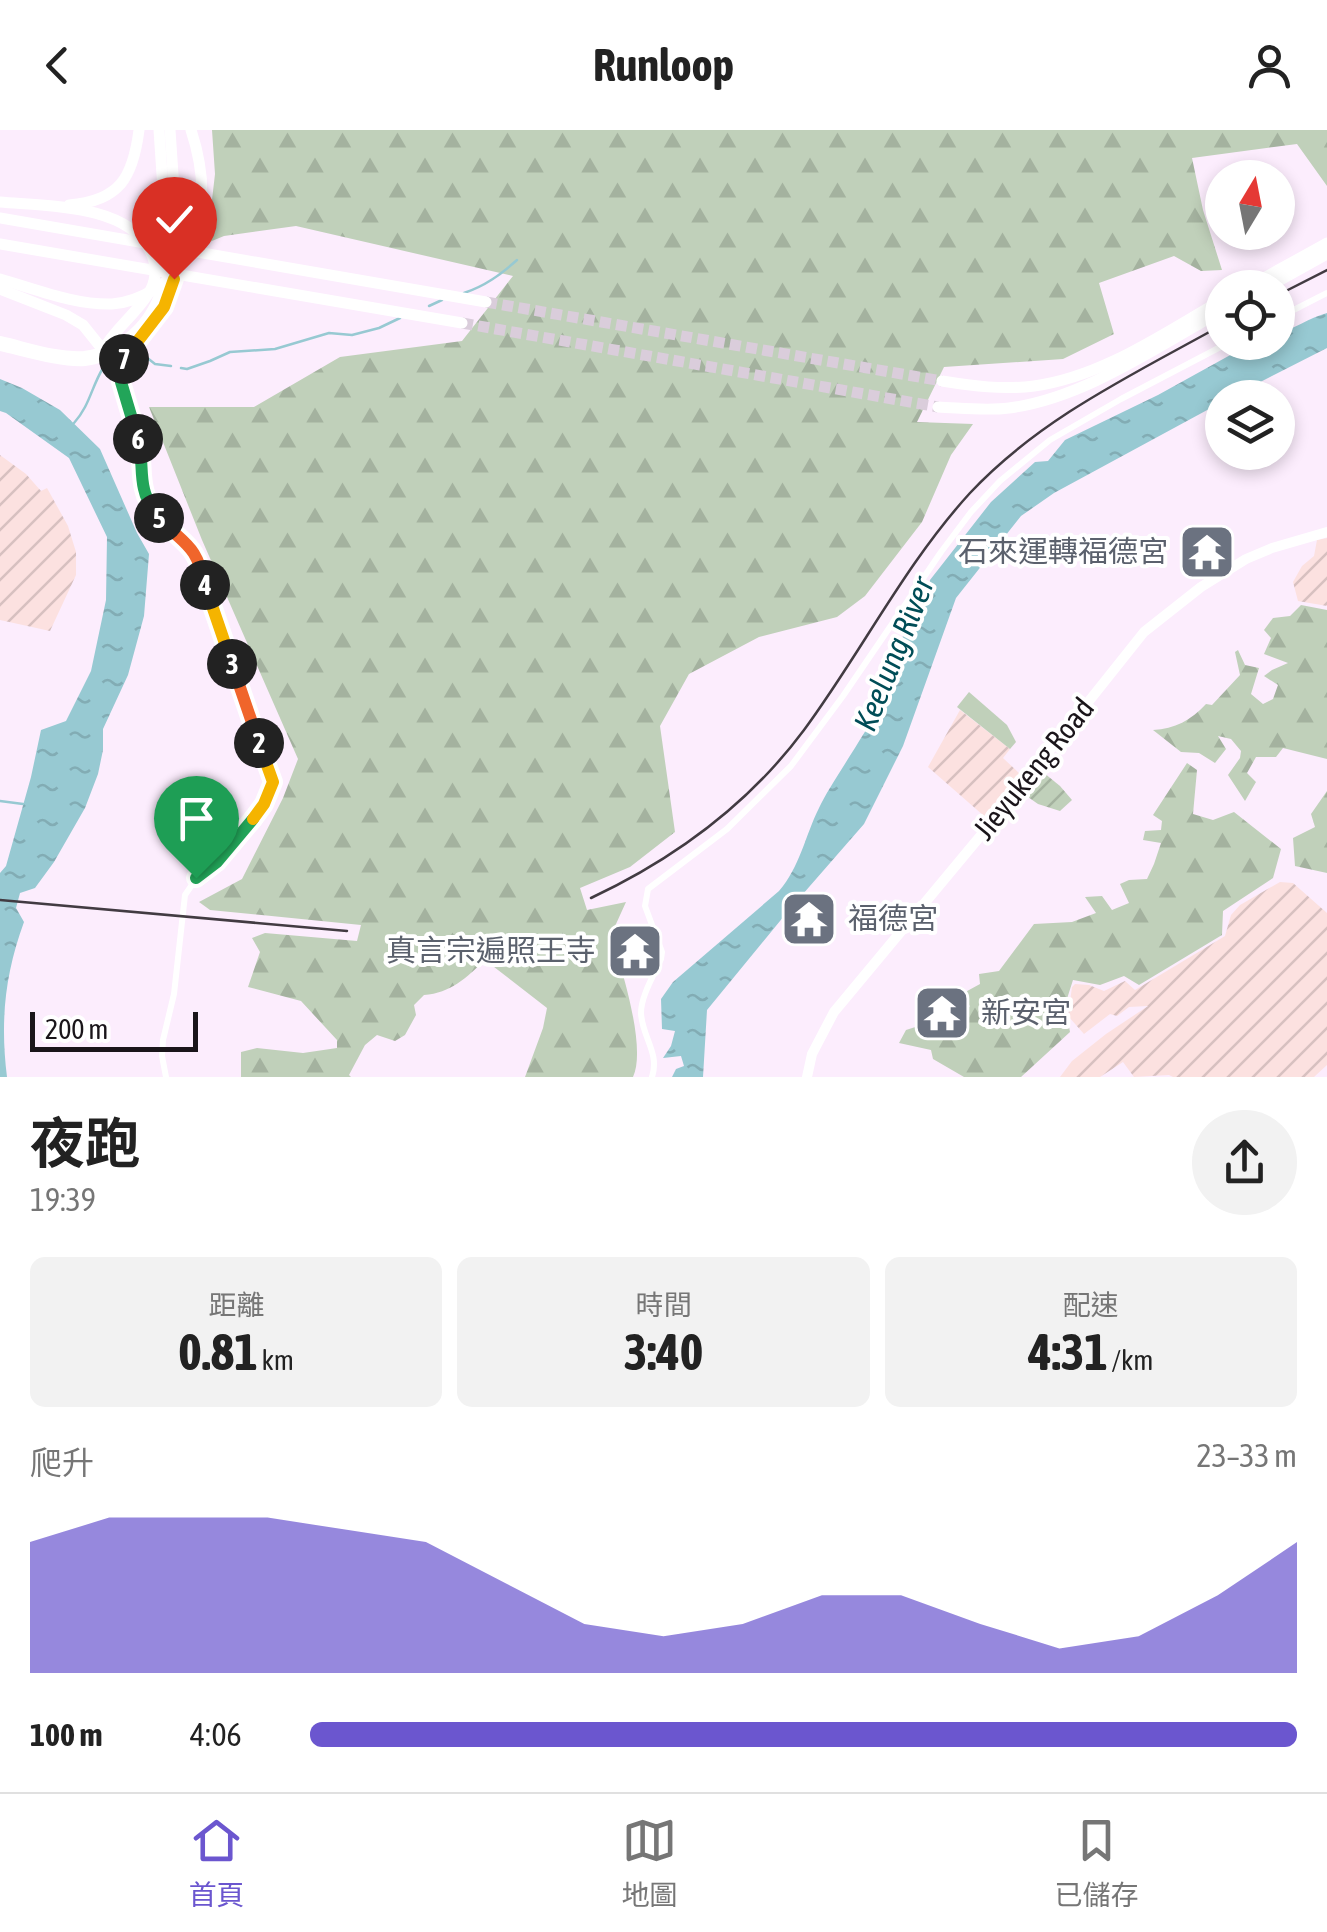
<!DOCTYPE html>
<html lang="zh-TW">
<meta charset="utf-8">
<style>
:root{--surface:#fff;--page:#f2f2f2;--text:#222;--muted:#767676;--line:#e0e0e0;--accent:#6b56cf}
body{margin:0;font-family:"Asap Condensed","Noto Sans TC",sans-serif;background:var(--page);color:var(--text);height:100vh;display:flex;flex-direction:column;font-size:38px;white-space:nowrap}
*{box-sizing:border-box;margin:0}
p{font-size:32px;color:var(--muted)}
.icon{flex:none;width:55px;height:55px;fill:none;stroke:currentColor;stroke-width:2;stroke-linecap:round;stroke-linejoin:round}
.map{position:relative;height:947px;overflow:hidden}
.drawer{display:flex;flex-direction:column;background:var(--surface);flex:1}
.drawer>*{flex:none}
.needle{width:65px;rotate:10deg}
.fabs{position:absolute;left:1205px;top:30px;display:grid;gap:20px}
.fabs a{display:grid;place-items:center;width:90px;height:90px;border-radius:50%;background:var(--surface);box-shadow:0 5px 15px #0003;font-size:50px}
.scale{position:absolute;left:30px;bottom:25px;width:168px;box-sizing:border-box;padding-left:10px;border:5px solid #1a151a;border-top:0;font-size:28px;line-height:35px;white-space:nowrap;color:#1a151a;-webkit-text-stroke:8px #fff;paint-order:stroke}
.pin{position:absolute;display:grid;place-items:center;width:85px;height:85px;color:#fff;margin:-102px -42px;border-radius:50% 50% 50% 0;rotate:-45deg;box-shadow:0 0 10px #0007}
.pin .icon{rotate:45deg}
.km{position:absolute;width:50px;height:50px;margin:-25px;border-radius:50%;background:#222;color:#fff;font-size:28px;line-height:50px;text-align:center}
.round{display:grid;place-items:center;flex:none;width:105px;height:105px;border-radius:52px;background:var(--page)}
.headline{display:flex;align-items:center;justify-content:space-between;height:170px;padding:0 30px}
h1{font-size:55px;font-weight:700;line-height:75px}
.figures{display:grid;grid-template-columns:repeat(3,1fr);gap:15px;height:170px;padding:10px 30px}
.figures div{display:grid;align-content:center;border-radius:15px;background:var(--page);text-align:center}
.figures b{font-size:50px;font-weight:700}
.figures small{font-size:28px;font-weight:400}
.figures p{font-size:28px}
.chart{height:280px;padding:20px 30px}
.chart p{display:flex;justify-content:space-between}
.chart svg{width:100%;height:180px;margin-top:10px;fill:var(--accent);opacity:.7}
ul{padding:0 30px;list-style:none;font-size:32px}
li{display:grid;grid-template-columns:160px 120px 1fr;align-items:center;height:75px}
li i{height:25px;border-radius:12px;background:var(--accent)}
header{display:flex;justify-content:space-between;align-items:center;height:130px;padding:0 30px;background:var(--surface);font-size:45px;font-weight:700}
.tabs{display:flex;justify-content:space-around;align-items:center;height:140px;border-top:2px solid var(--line);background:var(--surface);font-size:28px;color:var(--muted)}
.tabs a{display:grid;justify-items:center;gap:5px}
.tabs .selected{color:var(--accent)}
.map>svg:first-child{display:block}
.industrial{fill:url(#industrial-furrows)}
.green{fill:#c0d0ba}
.forest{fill:url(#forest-firs)}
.garden{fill:url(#garden-furrows)}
.water{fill:url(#water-ripples)}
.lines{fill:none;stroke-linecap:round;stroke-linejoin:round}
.stream{stroke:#97c9d2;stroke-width:2.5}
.trunk-tunnel{stroke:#dacddb;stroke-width:11;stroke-dasharray:11 5.5;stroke-linecap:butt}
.minor{stroke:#fff;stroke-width:6}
.tertiary{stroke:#fff;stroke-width:8}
.primary{stroke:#fff;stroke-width:10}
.trunk{stroke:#fff;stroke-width:11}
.rail{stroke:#423b42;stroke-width:2.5}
.split-1-casing{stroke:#fff;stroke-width:20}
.split-2-casing{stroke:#fff;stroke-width:20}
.split-3-casing{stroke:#fff;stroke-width:20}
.split-4-casing{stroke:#fff;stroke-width:20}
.split-5-casing{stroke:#fff;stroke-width:20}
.split-6-casing{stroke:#fff;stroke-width:20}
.split-7-casing{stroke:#fff;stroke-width:20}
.split-8-casing{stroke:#fff;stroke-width:20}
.split-1{stroke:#22a559;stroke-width:12}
.split-2{stroke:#f5b400;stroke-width:12}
.split-3{stroke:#f0652b;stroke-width:12}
.split-4{stroke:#f5b400;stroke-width:12}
.split-5{stroke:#f0652b;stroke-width:12}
.split-6{stroke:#22a559;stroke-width:12}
.split-7{stroke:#22a559;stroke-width:12}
.split-8{stroke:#f5b400;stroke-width:12}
.labels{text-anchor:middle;stroke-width:8;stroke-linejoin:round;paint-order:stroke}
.worship-label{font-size:30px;fill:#5b616d;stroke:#fff;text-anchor:end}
.street-label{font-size:30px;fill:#1a151a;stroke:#fff}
.water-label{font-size:32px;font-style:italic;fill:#004d57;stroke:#fff}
</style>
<header><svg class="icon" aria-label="back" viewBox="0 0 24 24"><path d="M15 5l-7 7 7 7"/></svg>Runloop<svg class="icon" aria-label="person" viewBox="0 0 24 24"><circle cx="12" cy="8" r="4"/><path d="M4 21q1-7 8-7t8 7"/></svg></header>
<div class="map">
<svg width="1327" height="947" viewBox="0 0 1327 947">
<defs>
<pattern id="industrial-furrows" width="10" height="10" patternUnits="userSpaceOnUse" patternTransform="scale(2.5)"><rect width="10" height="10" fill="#fce1e0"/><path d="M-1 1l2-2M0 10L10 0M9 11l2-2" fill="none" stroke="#d7c0c0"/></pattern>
<pattern id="forest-firs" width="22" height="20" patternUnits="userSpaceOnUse" patternTransform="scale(2.5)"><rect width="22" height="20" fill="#c0d0ba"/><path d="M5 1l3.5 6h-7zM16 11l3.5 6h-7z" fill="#a4b29f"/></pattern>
<pattern id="garden-furrows" width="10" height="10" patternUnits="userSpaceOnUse" patternTransform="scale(2.5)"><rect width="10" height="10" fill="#c0d0ba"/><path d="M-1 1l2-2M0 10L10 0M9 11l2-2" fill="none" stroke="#a4b29f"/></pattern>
<pattern id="water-ripples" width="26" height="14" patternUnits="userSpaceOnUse" patternTransform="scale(2.5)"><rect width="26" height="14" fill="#97c9d2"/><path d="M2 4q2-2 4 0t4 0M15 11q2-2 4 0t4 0" fill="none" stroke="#82acb4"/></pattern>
</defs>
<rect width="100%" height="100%" fill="#fcedfd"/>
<g class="industrial">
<polygon points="0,325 26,344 41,361 47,358 68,396 76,422 76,445 50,501 0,490"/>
<polygon points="1327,408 1327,476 1298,471 1293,452 1302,436 1314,426 1317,410"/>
<polygon points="960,580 1010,619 1003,628 1020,644 984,686 928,637"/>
<polygon points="1280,752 1293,753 1327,783 1327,935 1314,947 1173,947 1169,945 1134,947 1123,932 1100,947 1060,947 1072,931 1106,904 1148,876 1129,877 1117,886 1110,884 1084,904 1068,886 1072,857 1075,854 1089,855 1104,861 1125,851 1135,860 1225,806 1231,785 1240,775"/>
</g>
<polygon class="green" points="969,562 1007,595 1016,612 1010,619 957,577"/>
<g class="forest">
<path d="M 212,0 L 1327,0 L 1327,56 L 1297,14 L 1192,28 L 1203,80 L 1222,140 L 1201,141 L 1174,126 L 1099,153 L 1114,204 L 1063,229 L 944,237 L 917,292 L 973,294 L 951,325 L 922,392 L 865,466 L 837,487 L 759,507 L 689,544 L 660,596 L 675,702 L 630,737 L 580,758 L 587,780 L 626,772 L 611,805 C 621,837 647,917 633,947 L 525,947 L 543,898 L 547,878 L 485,830 C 466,848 451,863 424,865 L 414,875 L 416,885 L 405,905 L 395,911 L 377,905 L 365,915 L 349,945 L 351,947 L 241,947 L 241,922 L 257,918 L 303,923 L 337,918 L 337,910 L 301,871 L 248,857 L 260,822 L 252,808 L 265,803 L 357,811 L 361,795 L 210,780 L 199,772 L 242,749 L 283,668 L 298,629 L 202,410 L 149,277 L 254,277 L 340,227 L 462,211 L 513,146 L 296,96 L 224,106 L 207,113 L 215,44 Z"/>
<path d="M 1301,475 L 1327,480 L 1327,629 L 1283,618 L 1276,627 L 1256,627 L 1247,643 L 1256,652 L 1245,671 L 1228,645 L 1240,628 L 1241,621 L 1231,609 L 1218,606 L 1226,619 L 1215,633 L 1199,623 L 1181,622 L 1153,600 C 1175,599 1191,590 1206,574 L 1212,575 L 1240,545 L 1235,522 L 1238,520 L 1245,535 L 1259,538 L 1251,564 L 1263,574 L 1273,569 L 1278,555 L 1264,546 L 1272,540 L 1288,533 L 1264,524 L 1271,508 L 1264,500 L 1273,488 L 1290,486 Z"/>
<polygon points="1187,633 1197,640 1193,684 1213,690 1234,682 1281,719 1273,748 1223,781 1222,805 1139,855 1124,846 1100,855 1073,850 1065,875 1070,902 1021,947 964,947 933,929 931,920 899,913 906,900 931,892 955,902 965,893 959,887 970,876 958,866 980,854 979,844 999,841 1034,794 1072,792 1096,783 1085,767 1102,766 1112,780 1129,773 1120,754 1129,750 1147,749 1154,734 1161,713 1143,710 1145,701 1161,700 1162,691 1153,685"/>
<polygon points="1327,661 1327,743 1295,736 1293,708 1315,697 1311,684"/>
</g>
<polygon class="garden" points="1033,634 1060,656 1072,670 1060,681 1038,674 1018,660"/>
<g class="water">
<path d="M 1327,183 L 1327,218 L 1231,267 L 1222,268 L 1222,272 L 1054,363 L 1021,386 L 956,468 L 903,616 L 864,694 L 789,780 L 707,880 L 703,947 L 672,947 L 676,939 L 684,936 L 681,926 L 663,928 L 671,916 L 675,901 L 662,899 L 661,869 L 673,852 L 779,761 C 800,737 805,706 819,678 C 838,637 916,541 901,497 L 928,464 L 930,450 L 991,372 L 1035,332 L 1048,331 L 1065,310 L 1158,265 L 1252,213 L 1278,212 L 1278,203 C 1295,199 1308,188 1327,183 Z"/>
<path d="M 0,249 L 22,258 L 60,280 L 100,319 L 137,403 L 149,424 L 144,486 L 128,545 L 103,599 L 103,620 L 98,644 L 85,678 L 54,732 L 35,758 L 20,763 L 16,778 L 24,792 C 5,844 0,891 7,947 L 0,947 L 0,743 L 6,736 L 31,647 L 41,600 L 66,591 L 91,541 L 106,470 L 107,407 L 69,328 L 6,283 L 0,281 Z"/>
</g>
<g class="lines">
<g class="stream">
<path d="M 464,163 C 485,156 500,145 517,130"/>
<polyline points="429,176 442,170"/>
<polyline points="134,221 136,219 155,234 171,236"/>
<polyline points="117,230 122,228"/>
<polyline points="181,238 187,239 210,231 230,222 275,219 329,203 352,205 379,198 400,188"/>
<path d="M 74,293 C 90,275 91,258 103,238"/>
<polyline points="0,671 23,674"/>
</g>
<g class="trunk-tunnel">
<polyline points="486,172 942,251"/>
<polyline points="462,193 938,277"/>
</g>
<g class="minor">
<polyline points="1278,188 1327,163"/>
<path d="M 135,212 C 105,250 135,282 142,322 C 144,338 140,353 147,368 C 156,389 174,398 188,414 C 199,427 202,442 205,457 L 273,652 L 263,673 L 248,697 L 217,732 L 196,749 L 185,765 L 174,864 L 163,910 L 162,926 L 166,947"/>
<polyline points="106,226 118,250"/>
<path d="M 652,947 C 660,923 642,907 641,883 C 641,866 654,845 661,829 L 662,822 L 645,776 L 648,759 L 727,699 L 791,636 L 843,566 L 941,422 L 971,382 L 1000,351 L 1050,310 L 1121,269 L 1230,212"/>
</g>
<g class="tertiary">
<polyline points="164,143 165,89"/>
<path d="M 0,210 C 27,216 57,227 84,225 C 122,221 151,192 161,156"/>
<path d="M 0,217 C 23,222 62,234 85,232 C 98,231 111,224 122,218 C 172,193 178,140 176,89"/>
</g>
<polyline class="primary" points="807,947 812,924 834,882 1007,674 1144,502 1201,457 1246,429 1272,418 1327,402"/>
<g class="trunk">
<polyline points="159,0 165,89"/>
<polyline points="170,0 176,89"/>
<path d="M 0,72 C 45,76 128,74 150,121 C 156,132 157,147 151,159 C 139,182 116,197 103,220 L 83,195 L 66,185 L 0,159"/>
<path d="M 69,75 C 120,71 133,47 139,0"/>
<polyline points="0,88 486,172"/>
<polyline points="0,114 462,193"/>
<path d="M 0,149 C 36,159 74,175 112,174 C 128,173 142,167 155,159 C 209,126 209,54 191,0"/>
<polyline points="1246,158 1327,113"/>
<polyline points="1266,158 1327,124"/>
<path d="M 942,251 C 973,256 1003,260 1034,256 C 1102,247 1164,203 1222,170"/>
<path d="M 938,277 C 962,278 986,281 1009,278 C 1085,268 1156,217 1222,181"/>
</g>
<g class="rail">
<polyline points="1278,165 1327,140"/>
<path d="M 591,768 C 674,729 749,674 804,600 C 861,523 905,434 970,363 C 1040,288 1134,244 1222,195"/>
<polyline points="0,770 347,801"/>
</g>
</g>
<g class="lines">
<g class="split-1-casing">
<polyline id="split-1" points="196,748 217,732 253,689"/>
</g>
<g class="split-2-casing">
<polyline id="split-2" points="253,689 264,674 273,652 259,613"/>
</g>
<g class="split-3-casing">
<polyline id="split-3" points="232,534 259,613"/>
</g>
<g class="split-4-casing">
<polyline id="split-4" points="205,455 232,534"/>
</g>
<g class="split-5-casing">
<path id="split-5" d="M 159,388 C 185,416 196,413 205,455"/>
</g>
<g class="split-6-casing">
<path id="split-6" d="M 138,309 C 143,326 140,343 144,359 C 146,370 153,379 159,388"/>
</g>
<g class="split-7-casing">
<polyline id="split-7" points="124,229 121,252 138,309"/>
</g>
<g class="split-8-casing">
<polyline id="split-8" points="124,229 164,177 174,149"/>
</g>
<use href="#split-1" class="split-1"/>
<use href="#split-2" class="split-2"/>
<use href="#split-3" class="split-3"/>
<use href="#split-4" class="split-4"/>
<use href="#split-5" class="split-5"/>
<use href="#split-6" class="split-6"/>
<use href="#split-7" class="split-7"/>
<use href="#split-8" class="split-8"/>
</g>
<defs>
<g id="temple-square" transform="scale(2.875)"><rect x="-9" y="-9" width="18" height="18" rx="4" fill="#6b7280" stroke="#fff"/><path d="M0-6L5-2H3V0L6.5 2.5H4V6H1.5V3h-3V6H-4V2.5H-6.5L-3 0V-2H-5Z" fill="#fff"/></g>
</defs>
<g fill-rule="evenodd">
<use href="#temple-square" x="1207" y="422"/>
<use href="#temple-square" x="809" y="789"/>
<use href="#temple-square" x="635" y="821"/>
<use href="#temple-square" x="942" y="883"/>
</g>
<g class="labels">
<g class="worship-label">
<text x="1168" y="432">石來運轉福德宮</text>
<text x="848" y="799" text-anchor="start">福德宮</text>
<text x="596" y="831">真言宗遍照王寺</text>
<text x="981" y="893" text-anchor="start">新安宮</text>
</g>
<g class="street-label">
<text transform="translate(1034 639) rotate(-51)" y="10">Jieyukeng Road</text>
</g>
<g class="water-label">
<text transform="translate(894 524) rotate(-68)" y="11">Keelung River</text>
</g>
</g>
</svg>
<div class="fabs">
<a><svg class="needle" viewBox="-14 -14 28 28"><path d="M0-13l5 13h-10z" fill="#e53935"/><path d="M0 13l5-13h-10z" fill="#767676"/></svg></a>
<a><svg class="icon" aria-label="locate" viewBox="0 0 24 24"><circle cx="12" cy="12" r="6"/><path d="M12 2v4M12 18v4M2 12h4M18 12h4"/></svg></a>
<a><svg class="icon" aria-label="layers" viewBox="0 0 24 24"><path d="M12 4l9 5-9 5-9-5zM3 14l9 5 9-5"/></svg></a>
</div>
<div class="scale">200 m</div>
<div class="pin" style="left:196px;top:748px;background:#1e9e55"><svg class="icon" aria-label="arrive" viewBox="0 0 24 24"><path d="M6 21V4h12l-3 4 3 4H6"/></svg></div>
<div class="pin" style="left:174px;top:149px;background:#d93025"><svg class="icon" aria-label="check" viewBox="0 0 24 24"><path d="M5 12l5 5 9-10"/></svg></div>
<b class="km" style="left:259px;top:613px">2</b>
<b class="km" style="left:232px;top:534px">3</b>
<b class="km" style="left:205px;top:455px">4</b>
<b class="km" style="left:159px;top:388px">5</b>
<b class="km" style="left:138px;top:309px">6</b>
<b class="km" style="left:124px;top:229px">7</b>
</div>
<section class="drawer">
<div class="headline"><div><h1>夜跑</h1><p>19:39</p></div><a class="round"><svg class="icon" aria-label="share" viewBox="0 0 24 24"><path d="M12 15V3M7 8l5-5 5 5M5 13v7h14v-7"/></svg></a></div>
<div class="figures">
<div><p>距離</p><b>0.81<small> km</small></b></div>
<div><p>時間</p><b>3:40</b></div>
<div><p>配速</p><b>4:31<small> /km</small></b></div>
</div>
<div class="chart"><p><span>爬升</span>23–33 m</p>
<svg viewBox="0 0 160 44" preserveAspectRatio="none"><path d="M0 44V12L10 6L20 6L30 6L40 9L50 12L60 22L70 32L80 35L90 32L100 25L110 25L120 32L130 38L140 35L150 25L160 12V44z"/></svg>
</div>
<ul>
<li><b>100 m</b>4:06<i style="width:100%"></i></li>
</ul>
</section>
<nav class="tabs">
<a class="selected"><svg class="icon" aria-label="home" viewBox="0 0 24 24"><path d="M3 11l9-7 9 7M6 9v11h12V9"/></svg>首頁</a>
<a><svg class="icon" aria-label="map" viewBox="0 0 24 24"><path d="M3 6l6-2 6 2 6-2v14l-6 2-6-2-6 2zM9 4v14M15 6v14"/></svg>地圖</a>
<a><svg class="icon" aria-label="saved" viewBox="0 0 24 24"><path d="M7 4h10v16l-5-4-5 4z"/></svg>已儲存</a>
</nav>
